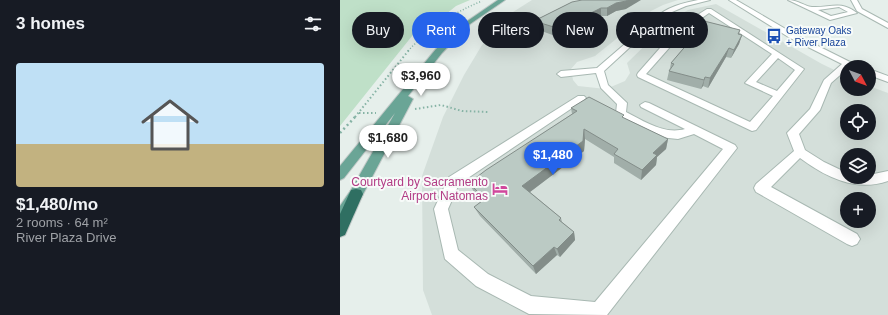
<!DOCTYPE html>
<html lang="en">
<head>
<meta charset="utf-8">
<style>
  :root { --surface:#171b24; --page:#242831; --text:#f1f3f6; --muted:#9ea1a6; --line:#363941; --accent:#2563eb }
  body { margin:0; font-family:Helvetica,sans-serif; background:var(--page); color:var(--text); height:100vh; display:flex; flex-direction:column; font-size:15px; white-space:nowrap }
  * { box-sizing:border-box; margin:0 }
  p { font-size:13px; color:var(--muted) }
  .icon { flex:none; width:22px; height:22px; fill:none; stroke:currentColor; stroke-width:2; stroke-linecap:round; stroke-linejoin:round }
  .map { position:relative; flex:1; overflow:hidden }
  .side { display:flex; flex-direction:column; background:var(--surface); width:340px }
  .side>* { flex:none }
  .top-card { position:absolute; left:12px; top:12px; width:380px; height:36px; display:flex; gap:8px }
  .needle { width:26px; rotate:131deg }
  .controls { position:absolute; left:500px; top:60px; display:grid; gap:8px }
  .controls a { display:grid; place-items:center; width:36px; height:36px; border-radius:50%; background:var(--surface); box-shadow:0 4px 16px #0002; font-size:20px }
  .price { position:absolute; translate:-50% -34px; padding:0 9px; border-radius:14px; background:#fff; color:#222; font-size:13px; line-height:26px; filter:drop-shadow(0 1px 2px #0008) }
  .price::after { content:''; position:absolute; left:50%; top:24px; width:12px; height:9px; margin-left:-6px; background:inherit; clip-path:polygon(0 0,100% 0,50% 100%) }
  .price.active { background:var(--accent); color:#fff }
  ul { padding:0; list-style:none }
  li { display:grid; align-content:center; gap:8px; height:212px; padding:0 16px }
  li+li { border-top:1px solid var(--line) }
  li span { display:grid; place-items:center; height:124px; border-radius:4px; color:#555 }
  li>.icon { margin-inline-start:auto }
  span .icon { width:72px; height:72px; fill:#fffc; stroke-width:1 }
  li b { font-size:17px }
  h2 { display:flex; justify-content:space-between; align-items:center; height:48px; padding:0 16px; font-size:17px }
  .pill { padding:0 14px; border-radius:18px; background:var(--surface); box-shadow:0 4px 16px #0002; font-size:14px; line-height:36px }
  .pill.active { background:var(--accent); color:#fff }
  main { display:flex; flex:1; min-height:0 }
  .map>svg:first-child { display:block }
  .built { fill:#d4dfda; fill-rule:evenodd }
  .green { fill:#bfe0c8 }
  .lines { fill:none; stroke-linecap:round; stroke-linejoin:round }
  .minor-casing { stroke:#a8b8b2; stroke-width:2 }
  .major-casing { stroke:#c2cac8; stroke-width:2 }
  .highway-casing { stroke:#c2cac8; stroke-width:2 }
  .path-far2 { stroke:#86b3a5; stroke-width:1.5; stroke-dasharray:1 2; stroke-linecap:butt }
  .path-far1 { stroke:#86b3a5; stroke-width:2; stroke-dasharray:1.5 2.5; stroke-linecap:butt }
  .path { stroke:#86b3a5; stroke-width:2.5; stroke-dasharray:2 3; stroke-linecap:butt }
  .minor { fill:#fff; fill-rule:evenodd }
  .major { fill:#6aa596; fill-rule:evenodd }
  .highway { fill:#2f6f62; fill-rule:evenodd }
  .wall { fill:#a1aea9 }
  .shaded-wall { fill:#838d89 }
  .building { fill:#bbcac4; stroke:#838d89 }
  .labels { text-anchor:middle; stroke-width:4; stroke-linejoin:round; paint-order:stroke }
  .far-transit-label { font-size:10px; fill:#164399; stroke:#f7fbf9; text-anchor:start }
  .hotel-label { font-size:12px; fill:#b23c85; stroke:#f7fbf9; text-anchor:end }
</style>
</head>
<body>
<main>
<section class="side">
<h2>3 homes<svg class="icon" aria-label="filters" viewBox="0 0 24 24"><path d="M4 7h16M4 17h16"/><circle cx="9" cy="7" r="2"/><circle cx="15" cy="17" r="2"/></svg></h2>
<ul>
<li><span style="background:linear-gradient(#bfe0f5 65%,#c2b280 0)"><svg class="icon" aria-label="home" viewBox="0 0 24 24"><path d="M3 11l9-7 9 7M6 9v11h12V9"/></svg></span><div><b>$1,480/mo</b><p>2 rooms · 64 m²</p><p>River Plaza Drive</p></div></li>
</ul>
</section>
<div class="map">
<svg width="548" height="315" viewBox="0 0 548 315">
  <rect width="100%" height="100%" fill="#e6efeb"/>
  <path class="built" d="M192,0h146l-15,5 -12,6 -56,45 -18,6 -6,7 2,11 5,6 28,3 19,-8 5,-8 -3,-10 44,-43 17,-10 28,-6 106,60 25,12v13h22v-3l19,7v222h-456l-9,-25 -1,-114 21,-59 21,-42 18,-30 31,-33zM507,111h22v22h-22zM507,155h22v22h-22zM507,199h22v22h-22z"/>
  <path class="green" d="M0,0h130l-14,6 -15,12 -25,13 -76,95z"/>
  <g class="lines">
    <defs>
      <g id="minor">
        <path d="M358,0h12l-24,6 -21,9 -4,4 22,5 24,-15h4l93,60 -48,61 -4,1 -114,-54 -1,-2 1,-2 37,-42 -22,-5 -49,45 4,14 19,18 -1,9c18,9 38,23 59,17l-44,-22 -1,-2 5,-3 4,1 86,42 2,3 -130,167 -78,-1 -53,-28 -31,-27 -11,-50 15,-32 129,-81h6l2,2 -2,2 -125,84 -11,25 10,41 30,24 43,22 64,6 128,-153 -29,-15 -16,5 -19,-2 -42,-22 -1,-2 1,-9 -16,-16 -5,-15 -35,4 -4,-3 4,-3 36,-3 50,-43 -24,-6v-2l28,4 -23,-6v-2l27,5c12,-11 28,-15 43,-18zM369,13l63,41 -27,29 28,13 -23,26 -104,-48 39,-44zM318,22l19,5 -20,-4zM438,58l17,12 -18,21 -21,-9z"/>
        <path d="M389,0h7l60,35 64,32h-13v2l-16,14 -11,27 -21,24 6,16 19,12 23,11v4h22v-2l19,-4v10c-32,11 -61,-3 -88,-23l-29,29 86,47 3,5 -3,5 -5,2 -5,-2 -91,-52 -2,-4 2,-4 38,-33 -7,-18 23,-24 14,-29 18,-16 -52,-26z"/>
        <path d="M448,0c10,0 16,6 24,7 19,1 28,-7 45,6l-27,7zM499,7l9,5 -17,4 -13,-6z"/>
        <path d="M511,0h6l5,9 26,14v5l-31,-17z"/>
        <path d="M529,69l19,7v6l-19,-7z"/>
      </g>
      <path id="major" d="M158,0h7l-35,24 -28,29 -34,43 5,3 -52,99 -16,24 -5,2v-18l11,-16 44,-77 -51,65 -4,2v-14l96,-117 30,-27z"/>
      <path id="highway" d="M16,189l5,1 2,4 -18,41 -5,2v-23l11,-24z"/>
    </defs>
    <use href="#minor" class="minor-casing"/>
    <use href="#major" class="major-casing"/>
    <use href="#highway" class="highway-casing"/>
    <path class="path-far2" d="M68,51c21,-23 45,-38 74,-50"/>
    <g class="path-far1">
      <path d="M75,109l26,-4 21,6 27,1"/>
      <path d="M19,113h17"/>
      <path d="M15,117l54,-67"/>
    </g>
    <path class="path" d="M0,133l16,-17"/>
    <use href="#minor" class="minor"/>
    <use href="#major" class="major"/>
    <use href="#highway" class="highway"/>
  </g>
  <g class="wall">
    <path d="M232,2l54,7 -10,2 -9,5h-6l-37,20 -6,1 -22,-8 -2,-8z"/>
    <path d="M400,30l-1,4 3,1 -3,9 -8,14 -5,-1 -18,31 -5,-2 -2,3 -34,-9 2,-9 1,-3 1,-5 17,-20h-1l2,-9z"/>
    <path d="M231,108l53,10 44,21 -2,10 -9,8 -1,8 -15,15 -27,-17v-6l-29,-18 -1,12 -54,41 31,26 1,4 12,10 1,8 -15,17 -3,-2 -21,19 -56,-58 -6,-9 7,-5 -3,-5v-1l-4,-4 -5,-9 103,-69z"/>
  </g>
  <g class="shaded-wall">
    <path d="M288,0h13l-15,9 -10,2 -9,5v-8l9,-5z"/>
    <path d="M261,8v8l-37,20 -6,1 -1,-9z"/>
    <path d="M402,35l-3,9 -8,14 3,-8z"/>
    <path d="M389,48l-3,9 -18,31 2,-10z"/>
    <path d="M365,77l-2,9 -2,3z"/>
    <path d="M244,129l1,10 -1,12 -58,44 -4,-9z"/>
    <path d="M328,139l-2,10 -9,8 -1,8 -15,15 1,-10 11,-17z"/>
    <path d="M234,232l1,8 -15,17 -3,-8z"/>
    <path d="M214,247l3,8 -21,19 -3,-8z"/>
  </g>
  <g class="building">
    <path d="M242,0h46l-2,1 -10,2 -9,5h-6l-38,19 -6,1 -23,-7 38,-19z"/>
    <path d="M360,20l40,10 -2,4 4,1 -8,15 -5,-2 -19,30 -5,-1 -1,3 -35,-9 5,-7 -3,-1 24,-28 -6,-1z"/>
    <path d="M249,97l35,18 -2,2 46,22 -15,14 4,2 -15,15 -28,-16 4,-5 -34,-20 -1,12 -61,45 39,32 -2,2 15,12 -17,17 -3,-2 -21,19 -59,-59 8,-6 -4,-4 3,-2 -12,-12 17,-13 91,-59 -6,-3z"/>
  </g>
  <defs>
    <symbol id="bus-bare" viewBox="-9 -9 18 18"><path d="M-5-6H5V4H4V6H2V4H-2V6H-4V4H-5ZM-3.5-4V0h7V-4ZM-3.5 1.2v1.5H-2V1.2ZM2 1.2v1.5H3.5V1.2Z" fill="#1a4fb4" stroke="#f7fbf9" stroke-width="2.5" paint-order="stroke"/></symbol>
    <symbol id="hotel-bare" viewBox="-9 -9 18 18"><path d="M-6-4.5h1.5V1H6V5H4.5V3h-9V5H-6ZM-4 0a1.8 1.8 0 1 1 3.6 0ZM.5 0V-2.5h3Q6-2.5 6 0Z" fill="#d1479c" stroke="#f7fbf9" stroke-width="2.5" paint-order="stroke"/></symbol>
  </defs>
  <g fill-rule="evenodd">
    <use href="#bus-bare" x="423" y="25" width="22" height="22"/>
    <use href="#hotel-bare" x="149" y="178" width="22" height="22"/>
  </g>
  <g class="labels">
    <g class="far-transit-label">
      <text x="446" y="34">Gateway Oaks<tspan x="446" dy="12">+ River Plaza</tspan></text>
    </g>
    <g class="hotel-label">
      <text x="148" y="186">Courtyard by Sacramento<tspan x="148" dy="14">Airport Natomas</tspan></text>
    </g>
  </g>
</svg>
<div class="controls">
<a><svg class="needle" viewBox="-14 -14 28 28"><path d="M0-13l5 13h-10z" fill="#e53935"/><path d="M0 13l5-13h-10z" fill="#9ea1a6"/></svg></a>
<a><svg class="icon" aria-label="locate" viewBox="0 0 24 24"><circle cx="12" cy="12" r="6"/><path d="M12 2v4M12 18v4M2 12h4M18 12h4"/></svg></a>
<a><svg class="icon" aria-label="layers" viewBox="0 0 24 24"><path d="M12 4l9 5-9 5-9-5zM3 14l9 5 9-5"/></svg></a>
<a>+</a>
</div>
<b class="price" style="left:81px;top:97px">$3,960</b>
<b class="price" style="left:48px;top:159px">$1,680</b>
<b class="price active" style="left:213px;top:176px">$1,480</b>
<div class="top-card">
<a class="pill">Buy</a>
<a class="pill active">Rent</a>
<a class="pill">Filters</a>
<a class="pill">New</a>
<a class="pill">Apartment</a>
</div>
</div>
</main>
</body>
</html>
